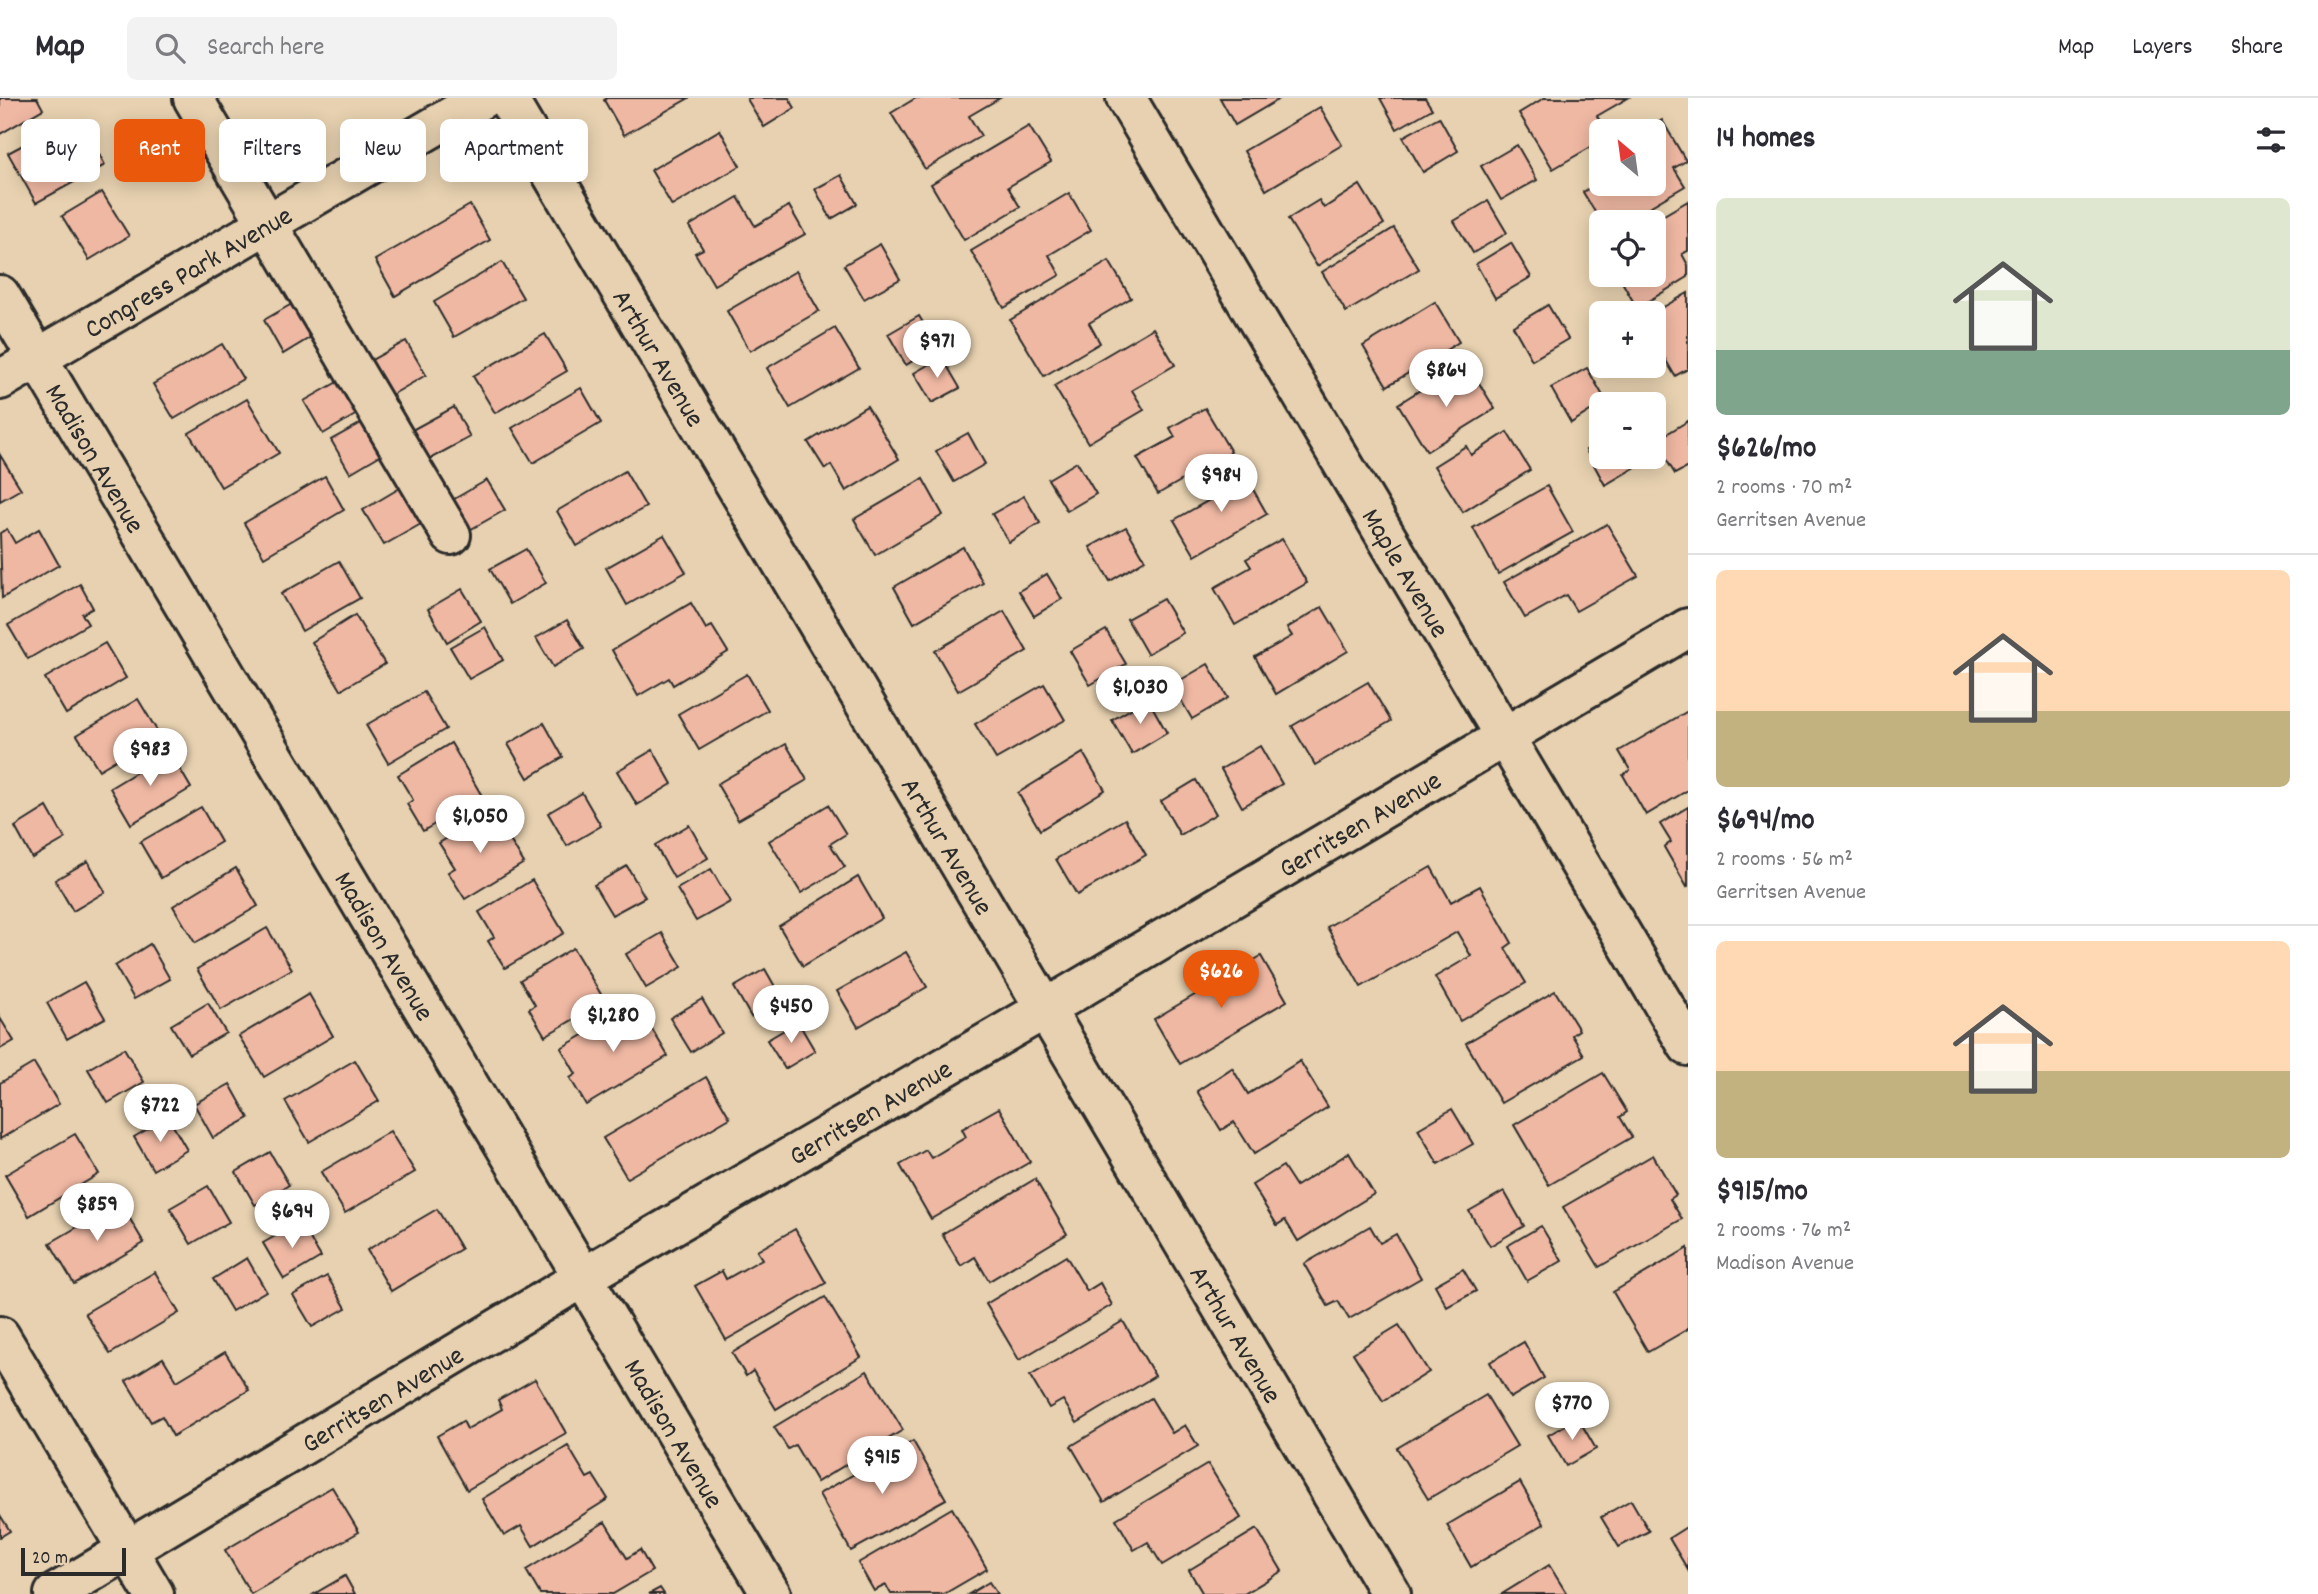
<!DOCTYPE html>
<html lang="en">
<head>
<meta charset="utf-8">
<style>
  :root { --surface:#fff; --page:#f2f2f3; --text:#2b2b33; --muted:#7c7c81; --line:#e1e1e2; --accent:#ea580c }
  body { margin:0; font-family:Dekko,sans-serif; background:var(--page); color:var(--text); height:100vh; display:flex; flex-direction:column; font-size:26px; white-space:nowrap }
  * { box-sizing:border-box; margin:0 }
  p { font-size:23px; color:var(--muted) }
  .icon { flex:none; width:38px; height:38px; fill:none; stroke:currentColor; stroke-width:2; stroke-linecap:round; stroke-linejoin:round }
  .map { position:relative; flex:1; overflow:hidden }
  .panel { display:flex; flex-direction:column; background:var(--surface); width:630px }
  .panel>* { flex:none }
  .hud { position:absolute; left:21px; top:21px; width:665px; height:63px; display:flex; gap:14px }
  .needle { width:46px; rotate:331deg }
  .tools { position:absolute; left:1589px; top:21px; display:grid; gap:14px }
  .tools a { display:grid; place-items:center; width:77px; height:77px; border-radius:10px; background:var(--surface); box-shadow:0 4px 18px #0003; font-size:35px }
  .scale { position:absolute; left:21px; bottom:18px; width:105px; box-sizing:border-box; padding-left:7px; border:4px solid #2b2b2b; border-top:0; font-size:19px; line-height:24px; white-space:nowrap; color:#2b2b2b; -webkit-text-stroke:5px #e7d1b0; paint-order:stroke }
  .price { position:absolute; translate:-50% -60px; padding:0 16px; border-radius:24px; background:#fff; color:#222; font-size:23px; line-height:46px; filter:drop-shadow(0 2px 4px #0008) }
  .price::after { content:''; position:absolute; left:50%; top:42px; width:21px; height:16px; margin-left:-10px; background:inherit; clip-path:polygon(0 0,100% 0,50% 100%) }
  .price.current { background:var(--accent); color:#fff }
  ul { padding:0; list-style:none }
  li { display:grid; align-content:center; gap:14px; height:371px; padding:0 28px }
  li+li { border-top:2px solid var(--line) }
  li span { display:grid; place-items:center; height:217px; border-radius:10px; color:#555 }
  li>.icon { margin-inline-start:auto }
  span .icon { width:126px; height:126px; fill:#fffc; stroke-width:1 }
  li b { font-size:30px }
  h2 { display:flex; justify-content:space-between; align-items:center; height:84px; padding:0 28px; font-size:30px }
  .pill { padding:0 24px; border-radius:10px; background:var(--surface); box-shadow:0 4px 18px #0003; font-size:24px; line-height:63px }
  .pill.current { background:var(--accent); color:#fff }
  header { display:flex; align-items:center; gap:42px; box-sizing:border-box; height:98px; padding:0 35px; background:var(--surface); border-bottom:2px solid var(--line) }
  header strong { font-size:33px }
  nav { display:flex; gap:38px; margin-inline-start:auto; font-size:24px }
  .search { width:490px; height:63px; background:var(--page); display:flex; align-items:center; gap:18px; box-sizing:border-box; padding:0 24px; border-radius:10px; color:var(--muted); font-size:26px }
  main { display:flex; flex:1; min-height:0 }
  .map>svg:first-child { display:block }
  .building { fill:#efb8a3; stroke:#2b2b2b; stroke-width:2 }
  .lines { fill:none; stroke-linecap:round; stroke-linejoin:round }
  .minor-casing { stroke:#2b2b2b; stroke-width:44 }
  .minor { stroke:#e7d1b0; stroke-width:38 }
  .labels { text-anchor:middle; stroke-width:5; stroke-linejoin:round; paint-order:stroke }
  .street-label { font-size:28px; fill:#2b2b2b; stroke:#e7d1b0 }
</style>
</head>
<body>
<header>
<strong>Map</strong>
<div class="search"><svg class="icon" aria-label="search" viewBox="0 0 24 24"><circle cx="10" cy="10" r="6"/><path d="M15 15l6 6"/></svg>Search here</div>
<nav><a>Map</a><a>Layers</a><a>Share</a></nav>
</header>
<main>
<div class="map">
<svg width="1688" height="1496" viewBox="0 0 1688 1496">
  <rect width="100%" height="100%" fill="#e7d1b0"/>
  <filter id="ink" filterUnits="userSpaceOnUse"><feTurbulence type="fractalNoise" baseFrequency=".0143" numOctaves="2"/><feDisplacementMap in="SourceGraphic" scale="14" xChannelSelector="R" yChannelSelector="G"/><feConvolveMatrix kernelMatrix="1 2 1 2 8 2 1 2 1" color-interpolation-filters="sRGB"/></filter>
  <g filter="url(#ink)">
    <g class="building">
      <path d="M0,0h37l6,11 -43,25z"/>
      <path d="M607,0h82l-65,37 -20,-35z"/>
      <path d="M749,0h40l6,10 -31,19 -17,-28z"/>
      <path d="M916,0h84l-31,18 12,20 -56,33 -34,-56z"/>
      <path d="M1220,0h61l-46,27z"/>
      <path d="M1380,0h45l7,11 -35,20z"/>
      <path d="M1544,0h84l-31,18 9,15h-5v10l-48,28 -34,-56z"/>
      <path d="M1320,9l22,38 -76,45 -22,-39z"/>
      <path d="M1439,19l19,34 -35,21 -20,-35z"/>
      <path d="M1662,22l24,41 -12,7 11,18 -61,36h-23l-18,-30 18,-11v3h53v-53h-11z"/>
      <path d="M195,26l16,29 -26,15 -17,-29z"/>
      <path d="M265,27l19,32 -29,17 -19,-32z"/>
      <path d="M1029,28l22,36 -43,25 12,20 -56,33 -33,-56z"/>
      <path d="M720,32l20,36 -68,40 -21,-36z"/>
      <path d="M49,33l14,25 29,-15 13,24 -69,38 -28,-50z"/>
      <path d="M1517,47l20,35 -36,20 -20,-34z"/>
      <path d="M841,77l16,29 -26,15 -16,-30z"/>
      <path d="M1360,87l24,39 -67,42 -29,-47 31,-19 5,8z"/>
      <path d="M102,94l27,44 -40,24 -27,-44z"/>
      <path d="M1069,95l22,37 -42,25 11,20 -56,33 -33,-57z"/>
      <path d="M738,99l17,29 34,-20 16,28 -91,51 -19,-32 8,-4 -14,-23z"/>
      <path d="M1488,103l19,32 -34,20 -19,-32z"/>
      <path d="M1688,103v50l-6,3 6,11v12l-51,31 -19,-33h36l-2,-53z"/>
      <path d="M470,107l20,35 -95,56 -20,-36z"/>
      <path d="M1394,130l25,41 -73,43 -24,-40z"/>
      <path d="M1511,145l20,34 -36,21 -19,-34z"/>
      <path d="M880,146l20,35 -36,20 -20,-34z"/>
      <path d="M1109,163l22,37 -42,25 11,20 -56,33 -34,-56z"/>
      <path d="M502,164l21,36 -69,39 -20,-35z"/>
      <path d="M796,173l23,40 -69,40 -23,-40z"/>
      <path d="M1688,195v76l-13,7 -21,-36 -1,-27z"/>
      <path d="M297,203l19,33 -33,20 -19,-34z"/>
      <path d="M1435,204l24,40 -72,44 -24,-40z"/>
      <path d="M1548,207l20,34 -36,21 -19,-34z"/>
      <path d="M919,218l18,30 -31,19 -18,-31z"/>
      <path d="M835,230l24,40 -69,40 -23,-40z"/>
      <path d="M1153,230l22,37 -43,25 12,20 -56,33 -34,-57z"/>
      <path d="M545,236l22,37 -72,42 -22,-37z"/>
      <path d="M406,243l20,34 -36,21 -20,-35z"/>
      <path d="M222,246l21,35 -69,40 -21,-35z"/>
      <path d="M942,259l18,31 -28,15 -18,-30z"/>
      <path d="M1587,270l19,33 -35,22 -20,-35z"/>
      <path d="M1471,272l24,39 -68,42 -29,-47 32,-20 5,9z"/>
      <path d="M339,283l18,33 -34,20 -19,-33z"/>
      <path d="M581,290l20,35 -68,40 -21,-35z"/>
      <path d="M247,301l32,54 -58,34 -32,-54z"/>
      <path d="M867,308l32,53 -53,32 -15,-26 -6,4 -17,-27z"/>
      <path d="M454,309l16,30 -42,23 -16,-30z"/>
      <path d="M1205,310l26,44 -73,42 -21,-36 38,-21 -5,-9z"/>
      <path d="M365,323l19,32 -34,20 -19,-33z"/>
      <path d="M1688,323v46l-13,7 -20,-33z"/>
      <path d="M1507,334l23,38 -67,42 -29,-46 32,-20 5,9z"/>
      <path d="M968,335l17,31 -31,18 -18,-31z"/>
      <path d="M1601,343v16h36l4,7 -36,21 -19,-35z"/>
      <path d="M0,357l21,34 -21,12z"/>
      <path d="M1077,364l19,32 -29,17 -19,-32z"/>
      <path d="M1242,372l25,44 -72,42 -21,-36 37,-21 -5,-9z"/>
      <path d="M625,373l21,36 -69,39 -20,-35z"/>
      <path d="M325,378l19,34 -80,47 -20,-34z"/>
      <path d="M923,381l20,36 -68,40 -21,-36z"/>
      <path d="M487,382l18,30 -39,22 -17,-30z"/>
      <path d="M1547,388l26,46 -75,42 -25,-46z"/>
      <path d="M400,390l21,36 -37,21 -21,-35z"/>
      <path d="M1024,398l16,27 -31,19 -17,-28z"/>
      <path d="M1607,426l31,52 -62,35 -10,-16 -41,23 -21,-36z"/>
      <path d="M1126,429l19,33 -35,21 -20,-34z"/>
      <path d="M7,431l8,14 24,-14 20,36 -57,33 -2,-65z"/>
      <path d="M664,437l22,37 -59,33 -21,-37z"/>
      <path d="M1282,441l25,44 -72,42 -21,-37 37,-21 -5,-8z"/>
      <path d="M963,449l20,36 -69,40 -20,-36z"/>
      <path d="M526,451l20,34 -36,21 -20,-35z"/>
      <path d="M339,463l21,37 -58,33 -21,-37z"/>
      <path d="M1047,476l15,25 -28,17 -15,-25z"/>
      <path d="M80,486l13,24 -11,6 6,10 -60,35 -20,-34z"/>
      <path d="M462,491l19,32 -34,21 -19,-33z"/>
      <path d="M1163,501l20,34 -36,21 -20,-35z"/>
      <path d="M691,505l15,26 6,-3 16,26 -55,33 -4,-7 -31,18 -26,-46z"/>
      <path d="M1322,509l26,44 -72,43 -21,-37 37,-21 -5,-8z"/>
      <path d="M1004,513l23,40 -69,40 -23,-40z"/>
      <path d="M355,517l30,49 -44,26 -29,-48z"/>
      <path d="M567,522l17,29 -31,18 -17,-29z"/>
      <path d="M485,529l18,33 -34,19 -19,-32z"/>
      <path d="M1106,532l20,34 -36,21 -20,-34z"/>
      <path d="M105,545l21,35 -60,36 -21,-36z"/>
      <path d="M1208,566l20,34 -36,21 -20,-34z"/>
      <path d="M747,576l21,36 -69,40 -21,-36z"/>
      <path d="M1368,584l23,39 -76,44 -23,-39z"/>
      <path d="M1044,586l21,36 -69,39 -21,-35z"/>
      <path d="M424,594l22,37 -58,34 -22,-38z"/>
      <path d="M138,601l21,35 -60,36 -22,-35z"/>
      <path d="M1148,601l19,34 -35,21 -20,-34z"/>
      <path d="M1688,613v79l-42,25 -23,-40 7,-5 -11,-19z"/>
      <path d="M544,625l19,34 -35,21 -20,-34z"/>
      <path d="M451,645l31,53 -59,35 -16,-27 6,-4 -15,-25z"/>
      <path d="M786,646l21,36 -69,40 -21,-36z"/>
      <path d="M1260,648l22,38 -40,23 -21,-38z"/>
      <path d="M653,652l19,34 -35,21 -20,-34z"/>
      <path d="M170,654l21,36 -60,36 -21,-36z"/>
      <path d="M1083,655l22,37 -65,40 -22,-37z"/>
      <path d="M1196,682l20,34 -36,21 -19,-34z"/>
      <path d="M582,695l19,33 -34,20 -19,-33z"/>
      <path d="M828,707l18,29 -16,10 15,23 -44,26 -32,-52z"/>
      <path d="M47,709l18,32 -33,19 -17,-31z"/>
      <path d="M201,709l20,35 -60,36 -21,-36z"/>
      <path d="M1688,709v79l-1,1 -23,-40 7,-5 -11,-18z"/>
      <path d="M492,713l32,52 -59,36 -17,-27 7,-4 -16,-25z"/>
      <path d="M1125,721l21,36 -69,40 -21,-36z"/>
      <path d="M689,727l19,33 -34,20 -19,-33z"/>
      <path d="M88,763l17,31 -32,19 -18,-31z"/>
      <path d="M627,768l18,31 -33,18 -18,-30z"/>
      <path d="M1431,769l20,35 29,-16 32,57 -7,5 21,35 -66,38 -25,-44 36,-21 -14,-24 -96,55 -34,-60z"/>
      <path d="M236,770l22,38 -63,37 -22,-37z"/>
      <path d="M711,771l19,33 -34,19 -19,-32z"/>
      <path d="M858,779l24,41 -79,48 -24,-40z"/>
      <path d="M532,782l32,53 -59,35 -17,-27 6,-4 -15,-25z"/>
      <path d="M267,830l25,41 -71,41 -24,-41z"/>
      <path d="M662,835l20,34 -36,21 -20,-34z"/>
      <path d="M150,846l20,35 -36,20 -19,-33z"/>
      <path d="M573,850l32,53 -60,35 -16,-27 6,-4 -15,-25z"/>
      <path d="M906,854l21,35 -69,40 -21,-36z"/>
      <path d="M1261,858l26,45 -107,63 -26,-45z"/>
      <path d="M765,871l17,30 -31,18 -17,-30z"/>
      <path d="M84,884l21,36 -38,21 -20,-36z"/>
      <path d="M1555,893l24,39 -7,5 12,20 -83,48 -35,-60z"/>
      <path d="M309,896l24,42 -69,41 -25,-41z"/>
      <path d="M702,901l20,34 -31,19 -21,-34z"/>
      <path d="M208,905l18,30 -37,21 -18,-29z"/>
      <path d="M637,906l31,52 -82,49 -16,-27 6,-4 -15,-26z"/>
      <path d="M0,920l14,23 -14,8z"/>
      <path d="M798,924l17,29 -30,18 -18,-29z"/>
      <path d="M124,950l20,34 -36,21 -20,-34z"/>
      <path d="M355,962l24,41 -70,41 -24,-41z"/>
      <path d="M1300,963l28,46 -74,47 -20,-32 -13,8 -24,-39 35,-23 16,26z"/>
      <path d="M34,965l25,41 -59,35v-56z"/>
      <path d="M1603,975l24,39 -7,5 12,20 -83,48 -35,-60z"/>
      <path d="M706,979l24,41 -103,60 -24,-40z"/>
      <path d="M230,986l19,34 -36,20 -19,-34z"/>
      <path d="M999,1010l31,54 -99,57 -31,-54 26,-15 5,8 35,-21 -4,-8z"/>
      <path d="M1452,1011l21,35 -35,20 -20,-35z"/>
      <path d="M168,1019l19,33 -34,20 -19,-33z"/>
      <path d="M390,1033l25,41 -70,41 -24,-41z"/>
      <path d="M75,1036l24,40 -70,42 -24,-41z"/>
      <path d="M270,1054l19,33 -34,20 -19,-33z"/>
      <path d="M1349,1055l25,41 -76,47 -13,-21 -8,5 -25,-40 31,-19 13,20z"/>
      <path d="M1653,1057l23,40 -6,4 12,20 -83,48 -36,-60z"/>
      <path d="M1035,1081l32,55 -78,47 -14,-24 -14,9 -19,-32z"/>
      <path d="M208,1088l21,36 -38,22 -21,-36z"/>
      <path d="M1504,1093l20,35 -34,20 -21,-35z"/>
      <path d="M120,1104l24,41 -70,41 -24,-41z"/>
      <path d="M437,1111l24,40 -70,42 -24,-41z"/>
      <path d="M300,1124l21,35 -37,22 -21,-36z"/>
      <path d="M1370,1128l10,17 16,-9 25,44 -72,41 -11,-18 -10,5 -24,-42z"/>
      <path d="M1541,1128l21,35 -35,20 -20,-35z"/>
      <path d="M795,1131l31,54 -100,57 -31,-54 27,-15 4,8 36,-20 -5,-8z"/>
      <path d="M1688,1150v81l-40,23 -35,-60z"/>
      <path d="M1066,1158l21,35 13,-8 12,22 -93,55 -33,-56z"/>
      <path d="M247,1160l19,33 -34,20 -19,-32z"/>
      <path d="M1463,1171l13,22 -29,16 -12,-22z"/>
      <path d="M155,1174l24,41 -69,41 -25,-41z"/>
      <path d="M327,1178l19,32 -34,19 -19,-32z"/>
      <path d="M825,1199l36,60 -85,52 -23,-38 -7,5 -14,-23z"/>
      <path d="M1123,1223l32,55 -78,47 -14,-23 -14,8 -19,-32z"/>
      <path d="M1399,1227l30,47 -46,29 -30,-48z"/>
      <path d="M1524,1244l20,36 -34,20 -20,-36z"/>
      <path d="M225,1254l24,38 -76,46 -11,-20 -11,6 -25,-41 37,-23 14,23z"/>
      <path d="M867,1273l36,59 -86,52 -22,-37 -7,4 -14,-22z"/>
      <path d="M535,1281l31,54 -99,57 -30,-54 26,-15 4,8 35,-20 -4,-9z"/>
      <path d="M1486,1297l31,51 -89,53 -31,-51z"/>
      <path d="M1151,1300l21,35 13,-8 13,21 -94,56 -33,-56z"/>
      <path d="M1578,1320l18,31 -30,17 -18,-31z"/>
      <path d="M913,1343l33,58 -95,52 -32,-57z"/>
      <path d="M568,1348l19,32 6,-3 15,24 -75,47 -12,-20 -17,10 -22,-37z"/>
      <path d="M1208,1366l33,54 -79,47 -14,-23 -14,8 -18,-31z"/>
      <path d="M1520,1384l24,42 -73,43 -24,-42z"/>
      <path d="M332,1389l27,45 -108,62 -26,-44z"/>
      <path d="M1631,1402l18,31 -30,16 -18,-30z"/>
      <path d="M952,1410l35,61 -43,25h-53l-5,-9 -12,6 -16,-28z"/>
      <path d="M0,1417l10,16 -10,6z"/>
      <path d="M605,1424l22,36 13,-8 12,21 -39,23h-73l-14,-24z"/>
      <path d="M1688,1428v44l-19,-32z"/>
      <path d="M1257,1431l25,42 -38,23h-41l-14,-24z"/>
      <path d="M1549,1467l18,29h-65z"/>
      <path d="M345,1478l10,18h-41z"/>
      <path d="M989,1484l8,12h-28z"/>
      <path d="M660,1490l4,6h-15z"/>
    </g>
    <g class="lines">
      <defs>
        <g id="minor">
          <path d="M193,0l258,437"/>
          <path id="s1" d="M507,0l884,1496"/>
          <path id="s2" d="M1126,0l562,948"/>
          <path id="s3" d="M0,197l771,1299"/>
          <path id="s4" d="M0,282l483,-282"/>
          <path d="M0,1238l154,258"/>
          <path id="s5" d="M54,1496l528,-316 463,-269 643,-381"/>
        </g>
      </defs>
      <use href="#minor" class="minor-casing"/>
      <use href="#minor" class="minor"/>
    </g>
  </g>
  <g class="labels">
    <g class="street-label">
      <text dy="10" stroke="none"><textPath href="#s4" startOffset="217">Congress Park Avenue</textPath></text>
      <text dy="10" stroke="none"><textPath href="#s1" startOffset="301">Arthur Avenue</textPath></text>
      <text dy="10" stroke="none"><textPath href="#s3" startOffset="189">Madison Avenue</textPath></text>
      <text dy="10" stroke="none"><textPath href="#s2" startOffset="551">Maple Avenue</textPath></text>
      <text dy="10" stroke="none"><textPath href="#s5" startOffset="1516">Gerritsen Avenue</textPath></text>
      <text dy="10" stroke="none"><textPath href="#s1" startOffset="868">Arthur Avenue</textPath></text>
      <text dy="10" stroke="none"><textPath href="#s3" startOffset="756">Madison Avenue</textPath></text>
      <text dy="10" stroke="none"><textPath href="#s5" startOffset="948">Gerritsen Avenue</textPath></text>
      <text dy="10" stroke="none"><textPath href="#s1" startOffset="1435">Arthur Avenue</textPath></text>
      <text dy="10" stroke="none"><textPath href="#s5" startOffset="382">Gerritsen Avenue</textPath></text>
      <text dy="10" stroke="none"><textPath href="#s3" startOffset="1323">Madison Avenue</textPath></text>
    </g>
  </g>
</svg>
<div class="tools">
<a><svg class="needle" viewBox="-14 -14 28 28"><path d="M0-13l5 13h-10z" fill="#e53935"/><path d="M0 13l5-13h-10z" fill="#7c7c81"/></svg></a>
<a><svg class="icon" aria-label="locate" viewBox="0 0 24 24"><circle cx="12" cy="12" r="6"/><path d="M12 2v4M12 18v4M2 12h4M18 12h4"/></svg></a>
<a>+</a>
<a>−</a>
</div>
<div class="scale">20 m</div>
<b class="price" style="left:937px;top:282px">$971</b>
<b class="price" style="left:1446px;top:311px">$864</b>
<b class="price" style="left:1221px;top:416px">$984</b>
<b class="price" style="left:1140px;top:628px">$1,030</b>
<b class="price" style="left:150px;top:690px">$983</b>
<b class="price" style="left:480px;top:757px">$1,050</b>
<b class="price current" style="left:1221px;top:912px">$626</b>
<b class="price" style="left:791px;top:947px">$450</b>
<b class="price" style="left:613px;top:956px">$1,280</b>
<b class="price" style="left:160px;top:1046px">$722</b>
<b class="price" style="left:97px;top:1145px">$859</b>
<b class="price" style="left:292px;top:1152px">$694</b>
<b class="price" style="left:1572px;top:1344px">$770</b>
<b class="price" style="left:882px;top:1398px">$915</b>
<div class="hud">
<a class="pill">Buy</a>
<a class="pill current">Rent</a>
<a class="pill">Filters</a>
<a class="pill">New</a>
<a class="pill">Apartment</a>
</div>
</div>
<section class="panel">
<h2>14 homes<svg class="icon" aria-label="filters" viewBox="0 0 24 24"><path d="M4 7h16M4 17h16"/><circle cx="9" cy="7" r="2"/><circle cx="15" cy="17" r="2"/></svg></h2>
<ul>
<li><span style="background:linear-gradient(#dfe7d0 70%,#7fa58c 0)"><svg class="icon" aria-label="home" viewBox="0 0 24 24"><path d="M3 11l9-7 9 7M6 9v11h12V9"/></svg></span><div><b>$626/mo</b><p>2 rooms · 70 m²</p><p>Gerritsen Avenue</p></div></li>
<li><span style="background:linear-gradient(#ffd9b3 65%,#c2b280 0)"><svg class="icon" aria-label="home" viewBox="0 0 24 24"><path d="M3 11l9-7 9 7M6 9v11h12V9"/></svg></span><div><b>$694/mo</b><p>2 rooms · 56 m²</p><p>Gerritsen Avenue</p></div></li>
<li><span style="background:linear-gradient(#ffd9b3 60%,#c2b280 0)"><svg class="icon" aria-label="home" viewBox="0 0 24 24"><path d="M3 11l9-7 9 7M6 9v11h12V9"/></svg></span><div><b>$915/mo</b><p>2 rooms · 76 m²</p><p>Madison Avenue</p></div></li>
</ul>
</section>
</main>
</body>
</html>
